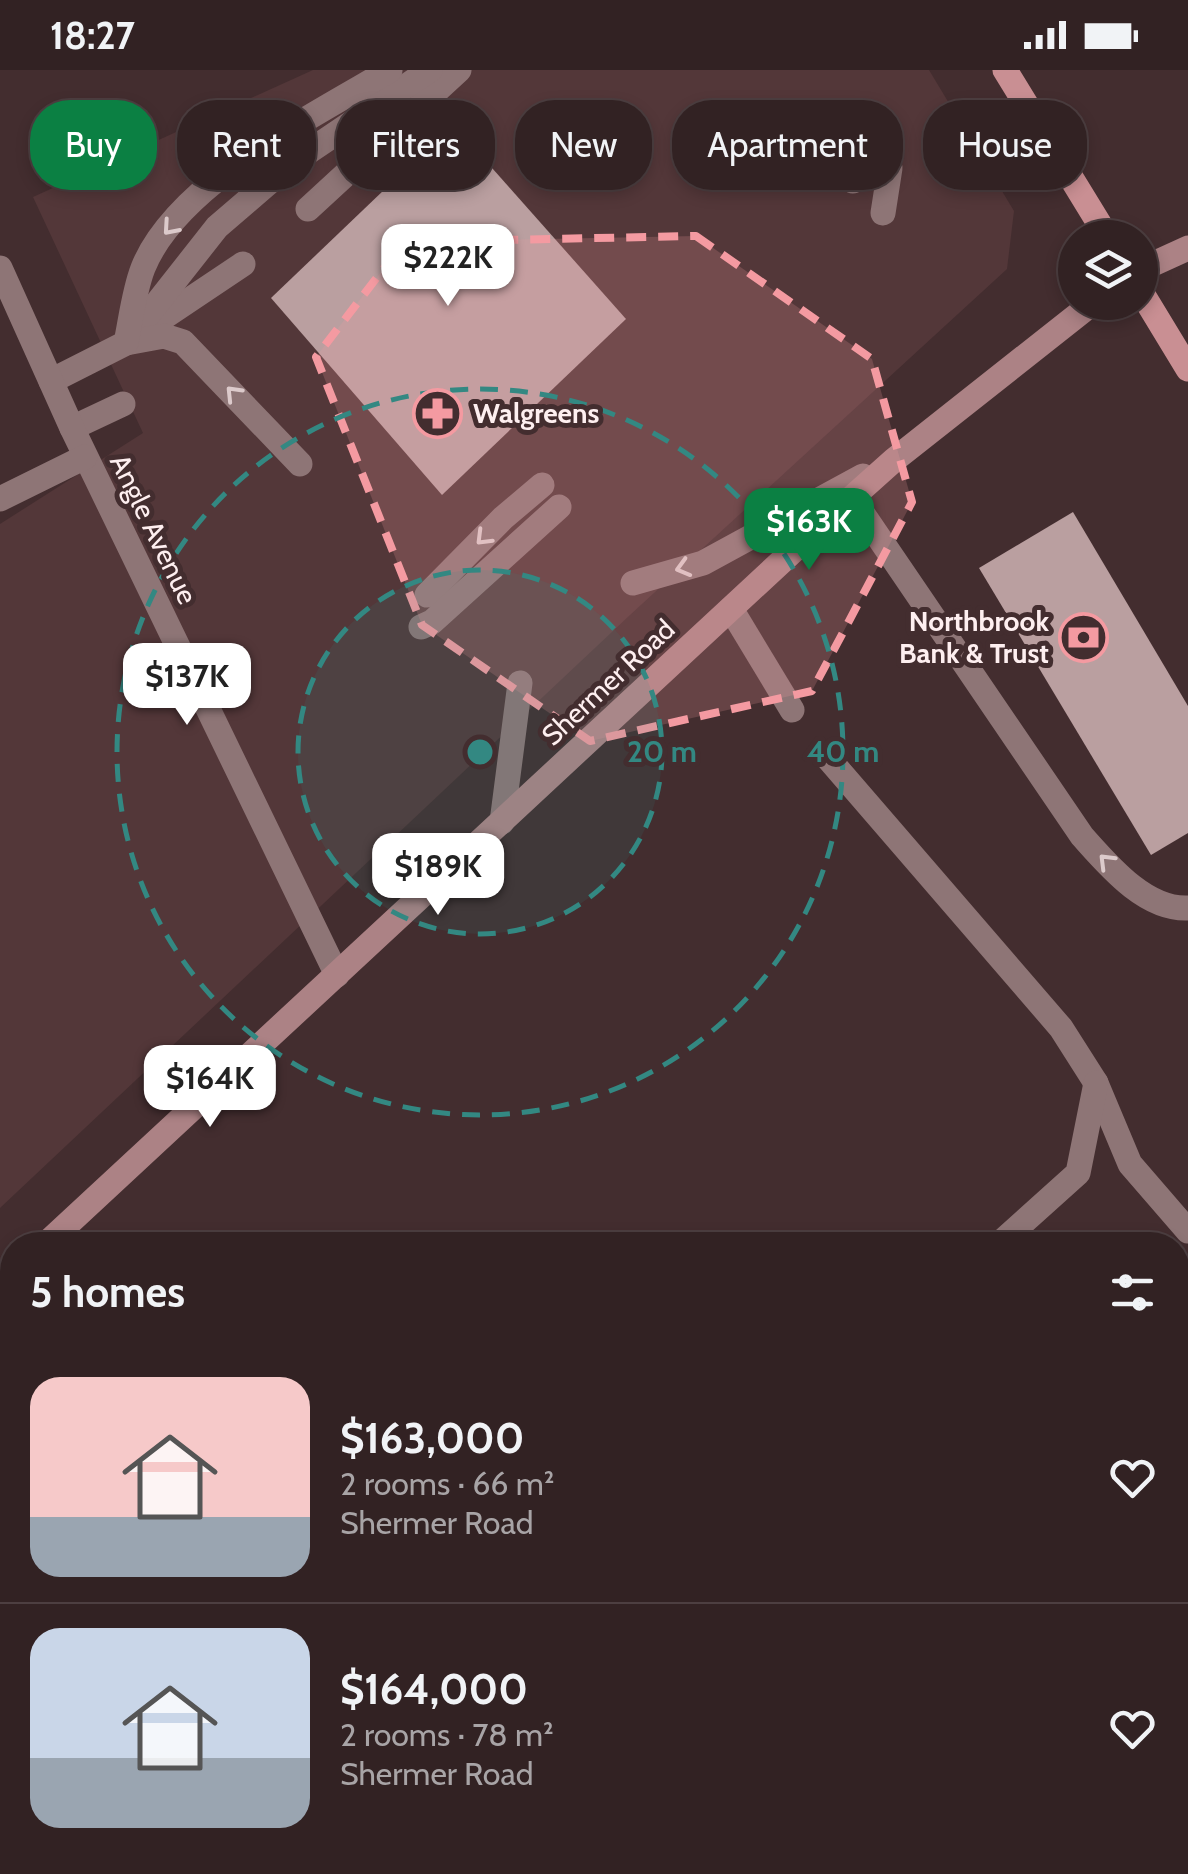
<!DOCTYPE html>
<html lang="en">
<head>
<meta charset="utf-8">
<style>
  :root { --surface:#322223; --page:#3d2f30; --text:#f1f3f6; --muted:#a8a4a6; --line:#4d3f41; --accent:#0b8043 }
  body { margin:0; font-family:Cabin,sans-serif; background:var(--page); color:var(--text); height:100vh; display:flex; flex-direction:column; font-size:38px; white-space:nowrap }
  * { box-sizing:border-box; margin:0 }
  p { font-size:32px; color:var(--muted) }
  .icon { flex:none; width:55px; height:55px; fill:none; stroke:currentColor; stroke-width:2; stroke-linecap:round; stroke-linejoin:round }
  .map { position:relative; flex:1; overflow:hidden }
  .details { position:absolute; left:0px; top:1162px; width:1190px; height:642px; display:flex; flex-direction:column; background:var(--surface); border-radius:40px 40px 0 0; box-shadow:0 5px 15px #0003,0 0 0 2px var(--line) }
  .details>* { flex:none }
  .hud { position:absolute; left:30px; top:30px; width:1130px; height:90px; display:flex; gap:20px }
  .controls { position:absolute; left:1058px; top:150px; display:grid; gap:20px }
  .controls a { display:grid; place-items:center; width:100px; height:100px; border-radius:50%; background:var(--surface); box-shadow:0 5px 15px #0003,0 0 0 2px var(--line); font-size:50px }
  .price { position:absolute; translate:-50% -85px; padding:0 22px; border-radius:20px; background:#fff; color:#222; font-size:32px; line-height:65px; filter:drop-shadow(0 2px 5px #0008) }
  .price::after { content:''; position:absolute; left:50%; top:60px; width:30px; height:22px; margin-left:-15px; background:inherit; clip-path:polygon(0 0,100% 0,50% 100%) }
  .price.on { background:var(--accent); color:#fff }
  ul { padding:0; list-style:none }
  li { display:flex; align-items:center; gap:30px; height:250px; padding:0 30px }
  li+li { border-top:2px solid var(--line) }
  li span { display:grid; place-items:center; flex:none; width:280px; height:200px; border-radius:30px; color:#555 }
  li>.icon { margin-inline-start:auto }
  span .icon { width:120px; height:120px; fill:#fffc; stroke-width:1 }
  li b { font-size:42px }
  h2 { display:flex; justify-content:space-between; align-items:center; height:120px; padding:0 30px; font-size:42px }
  .chip { padding:0 35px; border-radius:40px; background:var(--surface); box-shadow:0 5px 15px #0003,0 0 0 2px var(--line); font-size:35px; line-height:90px }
  .chip.on { background:var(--accent); color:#fff }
  .status { display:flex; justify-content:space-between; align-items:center; height:70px; padding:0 50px; background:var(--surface); direction:ltr }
  .status svg { height:28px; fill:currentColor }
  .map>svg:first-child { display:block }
  .built { fill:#533739 }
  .building { fill:#ba9fa0 }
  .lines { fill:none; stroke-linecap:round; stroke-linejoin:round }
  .lane { stroke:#8e7576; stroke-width:25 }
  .street { stroke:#8e7576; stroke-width:25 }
  .secondary { stroke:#ac8285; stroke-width:25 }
  .primary { stroke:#c98f93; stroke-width:25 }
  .oneway { stroke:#dccacb }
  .marked { fill:#f49aa1; fill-opacity:0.2; stroke:#f49aa1; stroke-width:8; stroke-dasharray:20 12; stroke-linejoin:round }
  .ring { fill:none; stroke:#338882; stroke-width:5; stroke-dasharray:18 12 }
  .labels { text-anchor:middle; stroke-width:10; stroke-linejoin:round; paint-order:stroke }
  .poi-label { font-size:28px; font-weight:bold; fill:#feeff0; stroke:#432d2f; text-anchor:start }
  .street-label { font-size:28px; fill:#feeff0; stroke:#432d2f }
  .centre { fill:#338882; stroke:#432d2f; stroke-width:5 }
  .ring-label { font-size:30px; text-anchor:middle; font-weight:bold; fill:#338882; stroke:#432d2f; stroke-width:10; stroke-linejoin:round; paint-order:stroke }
</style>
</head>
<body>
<div class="status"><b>18:27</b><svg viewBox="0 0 49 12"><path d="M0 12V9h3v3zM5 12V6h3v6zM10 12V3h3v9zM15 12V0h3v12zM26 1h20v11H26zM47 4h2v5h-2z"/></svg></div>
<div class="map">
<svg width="1188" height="1804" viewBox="0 0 1188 1804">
  <rect width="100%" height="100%" fill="#432d2f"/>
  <path class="built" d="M313,0h616l85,141 -7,58 -377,346 -630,593v-684l143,-91 -110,-236z"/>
  <g class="building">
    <path d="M453,54l173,195 -184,176 -171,-197z"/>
    <path d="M1073,442l115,194v127l-37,22 -172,-287z"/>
  </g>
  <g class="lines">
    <g class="lane">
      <path d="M863,51l27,47 -7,45"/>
      <path d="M835,69l19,22 -1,20"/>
      <path d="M308,139l151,-139"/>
      <path d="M146,259l97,-65"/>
      <path d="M132,265l85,-108 72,-62 141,-95"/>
      <path d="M126,273l38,-7 19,6 117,122"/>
      <path d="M51,311l75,-38c5,-24 8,-52 17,-75 34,-85 171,-152 247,-198"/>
      <path d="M72,358l51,-24"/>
      <path d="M852,428l230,338c26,29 63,74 106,72"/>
      <path d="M633,513l70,-20 160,-87"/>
      <path d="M427,525l76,-77 39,-33"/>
      <path d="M731,539l61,101"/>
      <path d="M421,557l11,-5 127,-115"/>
      <path d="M828,688l233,270 35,55 34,81 58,67"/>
      <path d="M502,752l18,-139"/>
      <path d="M998,1175l80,-72 18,-90"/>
    </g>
    <g class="street">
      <path d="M0,198l72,160 265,547"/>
      <path d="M0,429l85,-42"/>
      <path d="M0,1663l12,-12"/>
      <path d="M0,1687l12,14"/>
      <path d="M91,1792l10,12"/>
      <path d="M469,1804l4,-12"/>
    </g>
    <g class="secondary">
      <path d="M1140,200l48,-22"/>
      <path d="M45,1175l764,-709 85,-76 200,-158"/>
      <path d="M0,1217l12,-12"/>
    </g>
    <g class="primary">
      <path d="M1005,0l103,168"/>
      <path d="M1140,220l48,79"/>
    </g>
  </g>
  <defs><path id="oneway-chevron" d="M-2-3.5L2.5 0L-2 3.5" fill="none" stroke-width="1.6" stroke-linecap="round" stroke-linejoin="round" transform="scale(2.5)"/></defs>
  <g class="oneway">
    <use href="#oneway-chevron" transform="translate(170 158) rotate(131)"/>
    <use href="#oneway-chevron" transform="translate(233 323) rotate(-134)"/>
    <use href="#oneway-chevron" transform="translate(483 468) rotate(135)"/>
    <use href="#oneway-chevron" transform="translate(683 498) rotate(164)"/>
    <use href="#oneway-chevron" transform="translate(1106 791) rotate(-135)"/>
  </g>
  <path class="marked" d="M696,166l176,123 40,143 -100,189 -222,50 -168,-116 -106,-268 88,-115z"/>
  <circle cx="480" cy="682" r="182" fill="#338882" fill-opacity=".12"/>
  <g class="ring">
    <circle cx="480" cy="682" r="182"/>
    <circle cx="480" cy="682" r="363"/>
  </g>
  <defs>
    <symbol id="pharmacy-ring" viewBox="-11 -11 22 22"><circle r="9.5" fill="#432d2f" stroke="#f49aa1" stroke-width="1.5"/><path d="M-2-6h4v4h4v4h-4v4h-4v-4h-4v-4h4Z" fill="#f49aa1"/></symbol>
    <symbol id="bank-ring" viewBox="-11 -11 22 22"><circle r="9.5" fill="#432d2f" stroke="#f49aa1" stroke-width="1.5"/><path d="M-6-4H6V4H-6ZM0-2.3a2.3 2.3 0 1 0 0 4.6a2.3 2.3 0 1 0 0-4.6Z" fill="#f49aa1"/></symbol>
  </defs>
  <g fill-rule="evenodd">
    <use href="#pharmacy-ring" x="410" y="316" width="55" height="55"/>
    <use href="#bank-ring" x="1056" y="540" width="55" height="55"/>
  </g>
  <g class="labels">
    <g class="poi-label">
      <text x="473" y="353">Walgreens</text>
      <text x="1049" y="561" text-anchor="end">Northbrook<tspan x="1049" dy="32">Bank &amp; Trust</tspan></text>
    </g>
    <g class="street-label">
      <text transform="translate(154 459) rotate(64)" y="10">Angle Avenue</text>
      <text transform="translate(608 612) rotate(-43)" y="10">Shermer Road</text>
    </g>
  </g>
  <circle cx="480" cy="682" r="15" class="centre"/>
  <g class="ring-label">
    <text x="662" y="692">20 m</text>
    <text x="843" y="692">40 m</text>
  </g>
</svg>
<div class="controls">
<a><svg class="icon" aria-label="layers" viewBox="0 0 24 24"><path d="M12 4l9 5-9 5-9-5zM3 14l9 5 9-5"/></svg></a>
</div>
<b class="price" style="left:448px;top:239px">$222K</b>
<b class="price on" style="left:809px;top:503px">$163K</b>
<b class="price" style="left:187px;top:658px">$137K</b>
<b class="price" style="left:438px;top:848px">$189K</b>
<b class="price" style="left:210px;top:1060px">$164K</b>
<div class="hud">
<a class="chip on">Buy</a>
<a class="chip">Rent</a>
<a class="chip">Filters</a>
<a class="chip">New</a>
<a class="chip">Apartment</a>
<a class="chip">House</a>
</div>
<section class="details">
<h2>5 homes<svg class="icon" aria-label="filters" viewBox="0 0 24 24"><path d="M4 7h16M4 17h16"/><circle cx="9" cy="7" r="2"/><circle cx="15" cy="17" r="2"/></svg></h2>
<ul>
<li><span style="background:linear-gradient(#f6c9c9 70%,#9aa5b1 0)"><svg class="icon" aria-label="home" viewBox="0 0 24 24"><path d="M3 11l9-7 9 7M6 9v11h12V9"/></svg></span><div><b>$163,000</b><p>2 rooms · 66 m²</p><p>Shermer Road</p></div><svg class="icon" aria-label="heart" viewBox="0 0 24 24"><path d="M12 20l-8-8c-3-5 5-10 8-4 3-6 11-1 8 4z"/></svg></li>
<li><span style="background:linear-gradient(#c9d6e8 65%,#9aa5b1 0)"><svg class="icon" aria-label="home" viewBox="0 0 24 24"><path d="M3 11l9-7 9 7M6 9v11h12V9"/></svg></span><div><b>$164,000</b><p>2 rooms · 78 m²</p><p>Shermer Road</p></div><svg class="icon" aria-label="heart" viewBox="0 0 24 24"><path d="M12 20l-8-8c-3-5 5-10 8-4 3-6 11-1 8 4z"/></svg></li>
</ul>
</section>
</div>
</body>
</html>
